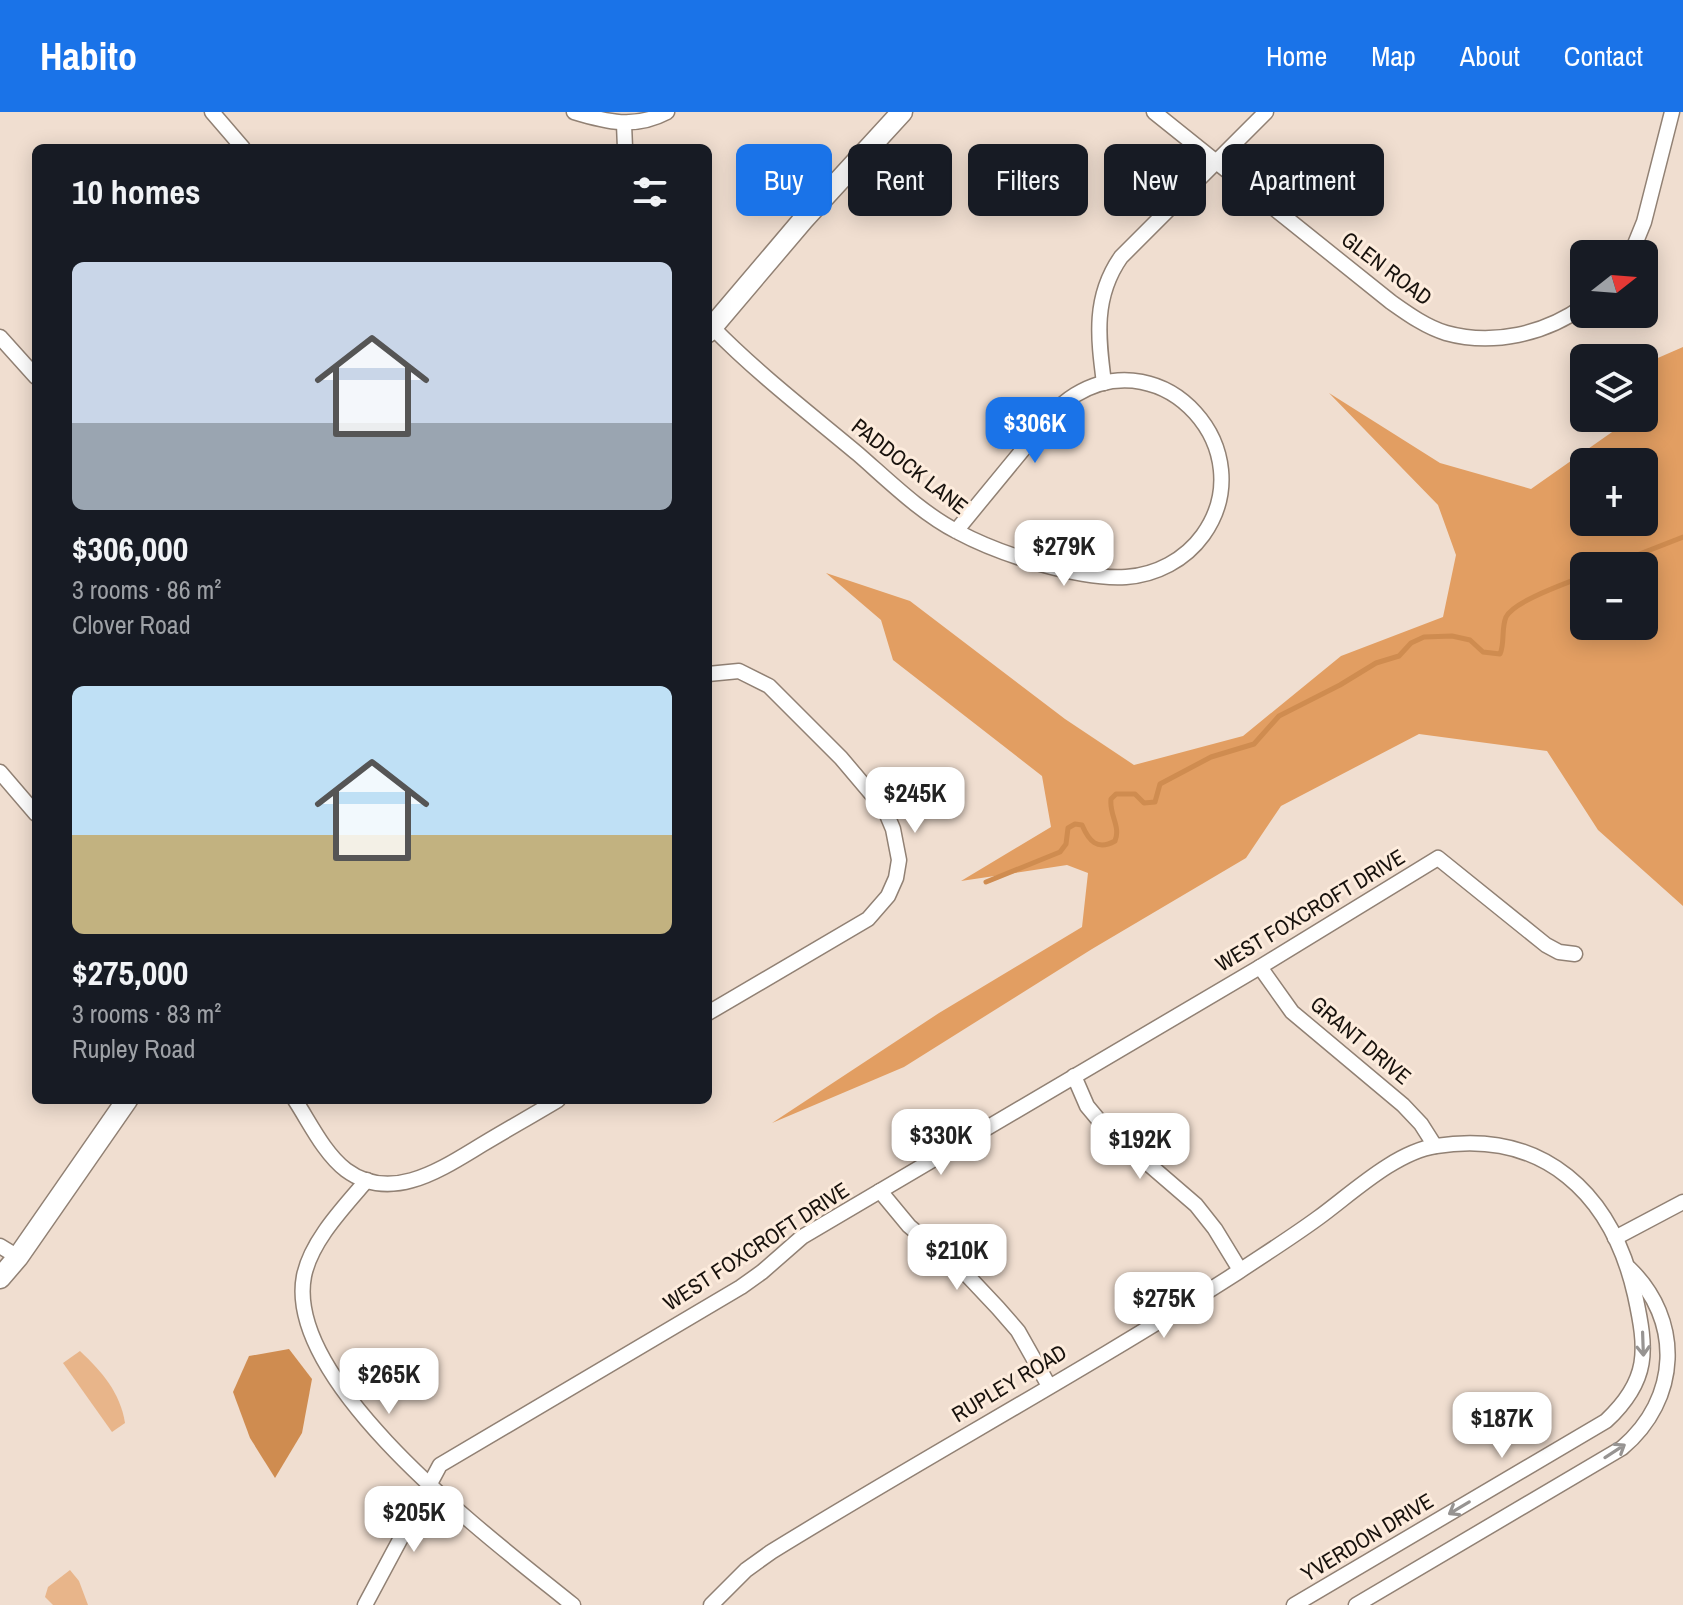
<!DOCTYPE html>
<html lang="en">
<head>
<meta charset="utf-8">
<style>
  :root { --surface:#171b24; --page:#20242c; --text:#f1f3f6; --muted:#9ea1a6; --accent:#1a73e8 }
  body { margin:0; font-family:"Archivo Narrow",sans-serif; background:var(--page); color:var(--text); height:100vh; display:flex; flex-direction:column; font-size:30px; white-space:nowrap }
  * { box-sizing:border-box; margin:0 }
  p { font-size:26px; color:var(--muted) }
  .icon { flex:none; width:44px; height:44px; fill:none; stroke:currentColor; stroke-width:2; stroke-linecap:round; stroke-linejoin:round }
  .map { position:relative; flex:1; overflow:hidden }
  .details { position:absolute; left:32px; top:32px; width:680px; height:960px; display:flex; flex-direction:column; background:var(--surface); border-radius:12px; box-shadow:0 4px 20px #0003 }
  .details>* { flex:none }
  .guide { position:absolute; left:736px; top:32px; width:760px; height:72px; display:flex; gap:16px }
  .needle { width:52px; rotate:73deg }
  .tools { position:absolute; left:1570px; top:128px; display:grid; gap:16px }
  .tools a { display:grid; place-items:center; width:88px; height:88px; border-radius:12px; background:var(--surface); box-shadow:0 4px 20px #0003; font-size:40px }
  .price { position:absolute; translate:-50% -68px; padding:0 18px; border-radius:16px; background:#fff; color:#222; font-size:26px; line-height:52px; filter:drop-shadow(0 2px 4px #0008) }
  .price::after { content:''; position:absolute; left:50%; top:48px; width:24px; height:18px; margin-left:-12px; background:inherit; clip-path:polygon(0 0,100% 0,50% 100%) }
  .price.active { background:var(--accent); color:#fff }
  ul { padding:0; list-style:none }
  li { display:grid; align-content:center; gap:16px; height:424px; padding:0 40px }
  li span { display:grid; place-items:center; height:248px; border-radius:12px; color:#555 }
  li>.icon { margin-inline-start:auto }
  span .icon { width:144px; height:144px; fill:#fffc; stroke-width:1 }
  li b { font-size:34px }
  h2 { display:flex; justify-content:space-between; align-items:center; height:96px; padding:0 40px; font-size:34px }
  .pill { padding:0 28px; border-radius:12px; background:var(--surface); box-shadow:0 4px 20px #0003; font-size:28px; line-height:72px }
  .pill.active { background:var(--accent); color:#fff }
  header { display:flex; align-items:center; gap:48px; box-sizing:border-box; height:112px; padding:0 40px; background:var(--accent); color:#fff }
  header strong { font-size:38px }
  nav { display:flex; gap:44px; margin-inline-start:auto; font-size:28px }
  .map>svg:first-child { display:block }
  .green { fill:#e8b58a }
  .forest { fill:#e29e62; fill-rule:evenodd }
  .water { fill:#cf8c50 }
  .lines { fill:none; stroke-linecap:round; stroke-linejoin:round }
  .stream { stroke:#cf8c50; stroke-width:5 }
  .street-casing { stroke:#918174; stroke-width:17 }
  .secondary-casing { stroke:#918174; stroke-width:23 }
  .street { stroke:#fff; stroke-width:14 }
  .secondary { stroke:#fff; stroke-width:20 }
  .oneway { stroke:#979492 }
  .labels { text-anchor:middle; stroke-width:6; stroke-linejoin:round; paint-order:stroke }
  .street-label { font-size:22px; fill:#18120d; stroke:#fdecdd }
</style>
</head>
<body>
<header>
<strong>Habito</strong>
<nav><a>Home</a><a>Map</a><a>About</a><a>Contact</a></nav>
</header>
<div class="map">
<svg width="1683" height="1493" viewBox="0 0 1683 1493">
  <rect width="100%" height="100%" fill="#f0ded0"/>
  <g class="green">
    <path d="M80,1239c22,21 40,41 45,72l-13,9 -49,-69z"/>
    <path d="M70,1458l9,11 9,24h-35l-8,-8 3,-10z"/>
  </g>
  <path class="forest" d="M1683,235v559l-85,-76 -51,-79 -128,-17 -138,72 -35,52 -154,91 -188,118 -132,56 167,-110 143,-86 6,-54 -21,-8 -106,16 90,-54 -9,-51 -149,-116 -12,-40 -55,-47 84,28 155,118 69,46 109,-29 98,-80 102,-39 13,-62 -18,-50 -109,-112 111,70 91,26 101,-71h12v-54zM1584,350h60v60h-60zM1584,454h60v60h-60z"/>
  <path class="water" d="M289,1237l23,30 -10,54 -27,45 -25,-40 -17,-46 16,-36z"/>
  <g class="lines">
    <g class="stream">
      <path d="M1609,454l74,-29"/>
      <path d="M986,770l74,-30 6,-8 2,-16 7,-4 7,1c7,16 15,26 33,16 6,-15 -6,-26 -4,-42l5,-5h19l9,9 11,-1 5,-18 51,-27 43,-13 25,-28 61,-31 36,-22 23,-7 12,-13 13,-6 28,-1 18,4 13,12 17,2c5,-11 1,-25 6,-37 8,-16 61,-34 78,-41"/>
    </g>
    <defs>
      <g id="street">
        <path d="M212,0l31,36"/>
        <path d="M574,0c33,10 61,17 93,0"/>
        <path d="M1154,0l237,190c17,12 35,25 55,31 47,13 99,1 138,-27"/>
        <path d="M624,12l1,24"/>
        <path d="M1631,142l13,-32 28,-110"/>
        <path d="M712,215c45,46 97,86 146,127 31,27 63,59 100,78 41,22 121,48 168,45 30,-2 59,-17 77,-42 60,-84 -38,-195 -128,-140 -21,13 -35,34 -50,52 -23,28 -46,56 -69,84"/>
        <path d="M0,225l36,40"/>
        <path d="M1104,271c-6,-46 -11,-86 17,-126l145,-145"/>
        <path d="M708,562l31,-3 30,15 72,72 44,52 8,19 6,31 -3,18 -8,18 -20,23 -160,94"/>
        <path d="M0,660l36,42"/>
        <path d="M1260,855l32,45 111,93 18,19 14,22"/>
        <path d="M1074,964l13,30 15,18 94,81 19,24 25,41"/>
        <path d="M295,988c15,23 29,53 51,70 46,34 97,-2 137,-26 25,-15 50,-29 75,-44"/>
        <path d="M367,1068c-23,27 -56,61 -63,96 -21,109 194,268 269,329"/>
        <path d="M880,1079l29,35 56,47 33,35 20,23 31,55"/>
        <path d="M1615,1126l68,-36"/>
        <path d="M0,1134l18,11"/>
        <path d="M365,1493l75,-140 301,-178 21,-15 40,-35 458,-270 178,-109 108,87 13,7 16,2"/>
        <path d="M711,1493l35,-35 25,-18c154,-95 314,-182 467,-280 27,-18 54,-35 80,-54 33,-24 77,-66 118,-72 108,-17 176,48 199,149 12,55 15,85 -29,126l-312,184"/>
        <path d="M1356,1493l266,-157c58,-49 61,-128 7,-180"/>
      </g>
      <g id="secondary">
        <path d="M708,220l95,-112 99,-108"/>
        <path d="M0,1166l18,-21 109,-157"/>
      </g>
    </defs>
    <use href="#street" class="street-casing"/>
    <use href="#secondary" class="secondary-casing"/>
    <use href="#street" class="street"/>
    <use href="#secondary" class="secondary"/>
  </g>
  <defs><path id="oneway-shaft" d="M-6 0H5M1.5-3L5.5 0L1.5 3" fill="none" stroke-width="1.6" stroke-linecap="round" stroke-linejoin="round" transform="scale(2)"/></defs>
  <g class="oneway">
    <use href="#oneway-shaft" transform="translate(1643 1232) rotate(88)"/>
    <use href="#oneway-shaft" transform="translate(1615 1339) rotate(-33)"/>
    <use href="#oneway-shaft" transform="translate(1459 1396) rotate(149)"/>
  </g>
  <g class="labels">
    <g class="street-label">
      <text transform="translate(1387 156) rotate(37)" y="8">GLEN ROAD</text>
      <text transform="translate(910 354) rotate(38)" y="8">PADDOCK LANE</text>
      <text transform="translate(1310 798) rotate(-31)" y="8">WEST FOXCROFT DRIVE</text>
      <text transform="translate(1361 928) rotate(40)" y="8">GRANT DRIVE</text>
      <text transform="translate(756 1134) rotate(-33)" y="8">WEST FOXCROFT DRIVE</text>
      <text transform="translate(1009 1271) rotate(-31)" y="8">RUPLEY ROAD</text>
      <text transform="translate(1367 1425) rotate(-31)" y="8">YVERDON DRIVE</text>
    </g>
  </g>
</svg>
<div class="tools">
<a><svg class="needle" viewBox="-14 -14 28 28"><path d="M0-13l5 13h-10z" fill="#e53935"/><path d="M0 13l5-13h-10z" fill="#9ea1a6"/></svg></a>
<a><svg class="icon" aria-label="layers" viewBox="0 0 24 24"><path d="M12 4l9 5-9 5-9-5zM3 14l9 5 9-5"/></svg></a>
<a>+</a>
<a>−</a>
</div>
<b class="price active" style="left:1035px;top:353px">$306K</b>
<b class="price" style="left:1064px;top:476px">$279K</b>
<b class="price" style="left:915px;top:723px">$245K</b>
<b class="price" style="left:941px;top:1065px">$330K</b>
<b class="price" style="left:1140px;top:1069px">$192K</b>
<b class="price" style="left:957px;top:1180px">$210K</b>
<b class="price" style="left:1164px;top:1228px">$275K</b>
<b class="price" style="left:389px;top:1304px">$265K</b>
<b class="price" style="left:1502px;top:1348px">$187K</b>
<b class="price" style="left:414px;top:1442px">$205K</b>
<div class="guide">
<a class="pill active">Buy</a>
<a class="pill">Rent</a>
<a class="pill">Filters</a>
<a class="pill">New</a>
<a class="pill">Apartment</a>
</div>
<section class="details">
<h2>10 homes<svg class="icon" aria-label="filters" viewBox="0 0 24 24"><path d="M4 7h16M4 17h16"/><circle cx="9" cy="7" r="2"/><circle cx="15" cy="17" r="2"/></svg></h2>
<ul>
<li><span style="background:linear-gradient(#c9d6e8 65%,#9aa5b1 0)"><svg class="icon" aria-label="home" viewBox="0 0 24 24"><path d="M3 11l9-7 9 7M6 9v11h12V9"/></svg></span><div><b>$306,000</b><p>3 rooms · 86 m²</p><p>Clover Road</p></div></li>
<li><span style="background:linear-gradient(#bfe0f5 60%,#c2b280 0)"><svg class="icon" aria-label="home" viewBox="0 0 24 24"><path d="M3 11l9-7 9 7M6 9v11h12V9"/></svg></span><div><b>$275,000</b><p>3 rooms · 83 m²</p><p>Rupley Road</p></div></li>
</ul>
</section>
</div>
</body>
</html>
